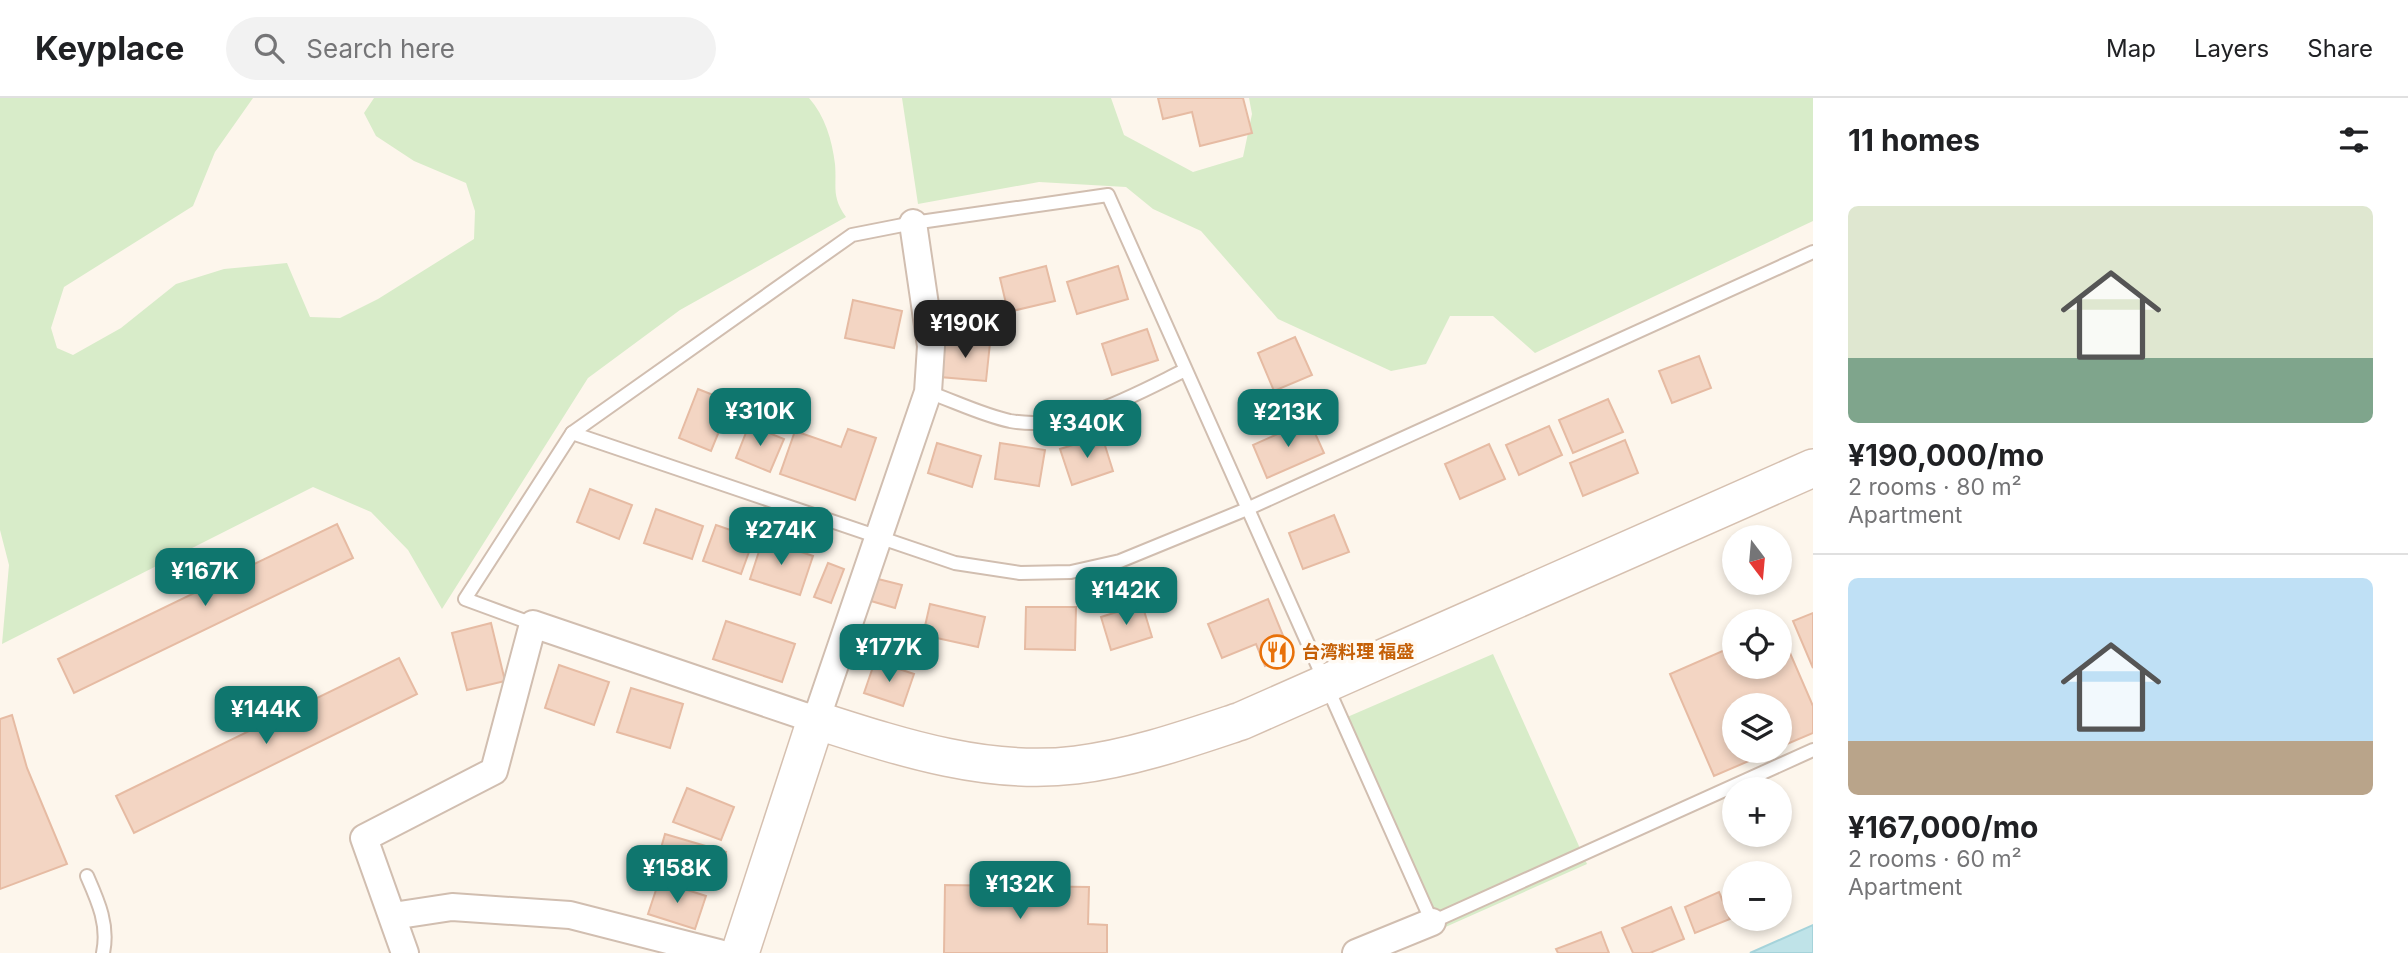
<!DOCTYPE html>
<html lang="en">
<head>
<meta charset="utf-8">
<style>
  :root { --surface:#fff; --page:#f2f2f2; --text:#202124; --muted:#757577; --line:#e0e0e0; --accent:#0f766e }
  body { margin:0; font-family:Inter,"Noto Sans JP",sans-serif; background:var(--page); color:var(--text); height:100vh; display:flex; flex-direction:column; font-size:26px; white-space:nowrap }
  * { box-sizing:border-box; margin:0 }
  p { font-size:23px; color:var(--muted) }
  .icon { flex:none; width:38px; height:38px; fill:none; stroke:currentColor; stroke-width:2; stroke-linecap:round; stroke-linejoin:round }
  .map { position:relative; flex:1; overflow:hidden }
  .panel { display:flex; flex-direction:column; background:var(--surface); width:595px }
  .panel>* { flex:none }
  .needle { width:46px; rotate:164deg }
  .fabs { position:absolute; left:1722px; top:427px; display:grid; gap:14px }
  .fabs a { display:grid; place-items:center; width:70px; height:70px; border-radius:50%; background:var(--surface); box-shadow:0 4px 10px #0003; font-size:35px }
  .price { position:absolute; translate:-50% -60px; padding:0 16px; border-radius:14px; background:var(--accent); color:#fff; font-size:23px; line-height:46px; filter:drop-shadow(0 2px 4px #0008) }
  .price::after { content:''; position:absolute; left:50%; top:42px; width:21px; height:16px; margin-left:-10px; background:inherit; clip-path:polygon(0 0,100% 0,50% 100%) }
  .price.on { background:#222; color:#fff }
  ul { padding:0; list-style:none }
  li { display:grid; align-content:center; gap:14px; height:371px; padding:0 35px }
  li+li { border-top:2px solid var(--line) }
  li span { display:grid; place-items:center; height:217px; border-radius:10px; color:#555 }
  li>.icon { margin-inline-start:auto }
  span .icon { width:126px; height:126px; fill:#fffc; stroke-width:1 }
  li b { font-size:30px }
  h2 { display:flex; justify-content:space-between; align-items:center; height:84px; padding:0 35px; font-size:30px }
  header { display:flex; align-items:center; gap:42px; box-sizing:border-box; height:98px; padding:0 35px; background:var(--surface); border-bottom:2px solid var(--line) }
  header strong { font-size:33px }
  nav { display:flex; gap:38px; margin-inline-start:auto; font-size:24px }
  .search { width:490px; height:63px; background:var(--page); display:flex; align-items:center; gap:18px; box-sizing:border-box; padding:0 24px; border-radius:38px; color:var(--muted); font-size:26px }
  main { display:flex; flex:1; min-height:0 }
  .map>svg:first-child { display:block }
  .green { fill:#d8ecc9 }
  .water { fill:#bfe3e8; stroke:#a5d3da; stroke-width:2 }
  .building { fill:#f3d5c3; stroke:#e6bba3; stroke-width:2 }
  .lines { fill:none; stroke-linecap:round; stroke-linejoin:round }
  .lane-casing { stroke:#d1beb0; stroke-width:16 }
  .street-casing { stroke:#d1beb0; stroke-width:30 }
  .secondary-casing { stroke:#d6c0b0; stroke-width:40 }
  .lane { stroke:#fff; stroke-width:12 }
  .street { stroke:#fff; stroke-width:26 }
  .secondary { stroke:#fff; stroke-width:37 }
  .labels { text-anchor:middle; stroke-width:7; stroke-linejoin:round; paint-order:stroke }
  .food-label { font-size:18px; font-weight:bold; fill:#c56008; stroke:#fffaf3; text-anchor:start }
</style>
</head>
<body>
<header>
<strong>Keyplace</strong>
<div class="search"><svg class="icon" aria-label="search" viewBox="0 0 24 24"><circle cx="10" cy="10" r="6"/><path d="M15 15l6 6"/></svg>Search here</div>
<nav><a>Map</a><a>Layers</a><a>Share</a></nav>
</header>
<main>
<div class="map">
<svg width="1813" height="855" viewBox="0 0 1813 855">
  <rect width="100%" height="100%" fill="#fdf6ec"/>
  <g class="green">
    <path d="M0,0h253l-38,54 -22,54 -129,81 -13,41 6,20 16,7 48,-27 55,-44 48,-15 63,-6 23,54 30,1 38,-19 96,-60 1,-28 -9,-28 -52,-22 -38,-25 -12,-23 10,-15h435c16,18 23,42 26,66 2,24 -4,32 11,53l-166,93 -92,68 -146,231 -34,-59 -37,-38 -58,-25 -311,157 7,-79 -9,-35z"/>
    <path d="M902,0h209l13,37 69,37 50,-15 9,-43 -3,-16h564v123l-278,132 -42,-37h-43l-24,48 -35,7 -113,-52 -77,-88 -48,-22 -27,-22 -87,-5 -121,22z"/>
    <path d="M1493,556l94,210 -146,65 -96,-211z"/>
  </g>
  <path class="water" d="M1813,827v28h-63z"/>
  <g class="building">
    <path d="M1158,0h85l9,35 -52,13 -8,-34 -29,7z"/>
    <path d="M1046,168l9,35 -47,11 -8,-34z"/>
    <path d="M1118,168l10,33 -51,15 -10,-32z"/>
    <path d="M853,202l49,11 -8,37 -49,-10z"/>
    <path d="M1147,231l11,31 -46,15 -10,-31z"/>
    <path d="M1295,239l17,38 -38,16 -16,-38z"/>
    <path d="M944,240l46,5 -4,38 -46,-4z"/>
    <path d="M1699,258l12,32 -39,15 -13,-32z"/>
    <path d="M698,291l33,13 -20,49 -32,-13z"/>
    <path d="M1608,301l15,33 -50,21 -14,-33z"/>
    <path d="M1309,322l15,33 -57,25 -14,-33z"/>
    <path d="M749,327l35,14 -14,33 -34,-14z"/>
    <path d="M1549,328l13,29 -43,20 -13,-30z"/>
    <path d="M848,331l28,9 -21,62 -75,-26 15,-43 46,16z"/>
    <path d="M1102,338l11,35 -41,14 -12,-36z"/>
    <path d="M1625,342l13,33 -55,23 -13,-33z"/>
    <path d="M937,345l44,13 -9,31 -44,-14z"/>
    <path d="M1000,345l45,7 -6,36 -44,-7z"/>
    <path d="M1489,346l16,35 -45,20 -15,-35z"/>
    <path d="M590,391l42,16 -13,34 -42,-17z"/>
    <path d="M656,411l47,17 -11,33 -48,-16z"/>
    <path d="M1334,417l15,37 -46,17 -14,-36z"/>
    <path d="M337,426l16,34 -279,135 -16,-34z"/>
    <path d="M716,427l38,13 -13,36 -38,-13z"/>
    <path d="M763,441l50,17 -13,39 -50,-16z"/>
    <path d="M828,465l16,6 -13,34 -17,-6z"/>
    <path d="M878,481l24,6 -7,23 -24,-7z"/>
    <path d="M1268,501l23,56 -26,11 -9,-22 -34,14 -14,-34z"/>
    <path d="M930,506l55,13 -7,30 -55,-12z"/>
    <path d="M1142,506l10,33 -41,13 -10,-33z"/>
    <path d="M1026,509h50l-1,43 -50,-1z"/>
    <path d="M1813,515v55l-20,-47z"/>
    <path d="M726,523l69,23 -13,38 -69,-23z"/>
    <path d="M491,525l14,58 -38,9 -15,-57z"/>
    <path d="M1780,532l33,76v27l-33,14v-42h-46v46h38l-58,25 -44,-102 64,-28v21h46z"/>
    <path d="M399,560l18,36 -283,139 -18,-37z"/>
    <path d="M875,563l39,13 -11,32 -39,-13z"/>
    <path d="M559,567l50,17 -15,43 -49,-17z"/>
    <path d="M631,590l52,16 -13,44 -53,-16z"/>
    <path d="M12,617l15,53 40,96 -67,25v-170z"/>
    <path d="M687,690l47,19 -13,33 -48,-18z"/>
    <path d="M665,736l61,18 -10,35 -61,-18z"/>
    <path d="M659,783l47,15 -11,33 -47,-15z"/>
    <path d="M945,787l144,2 -1,37 19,1v28h-163z"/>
    <path d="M1719,794l11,27 -35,14 -10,-26z"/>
    <path d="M1671,809l13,32 -34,14h-17l-11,-25z"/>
    <path d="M1601,834l8,21h-51l-2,-4z"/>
  </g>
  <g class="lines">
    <defs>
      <g id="lane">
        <path d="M928,294c26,9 54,23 82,29 61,11 122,-25 175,-51"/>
        <path d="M572,335l383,130 65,10 51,-1 49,-11 127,-52 566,-257"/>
        <path d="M533,526l-68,-25 107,-166 280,-198 61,-12 195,-28 324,727 381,-172"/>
        <path d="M87,778c11,25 22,49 16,77"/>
      </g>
      <g id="street">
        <path d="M393,818l59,-9 118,8 149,38"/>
        <path d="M405,855l-41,-115 130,-67 39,-147 283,96 112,-328 3,-46 -18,-123"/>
        <path d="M1356,855l76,-31"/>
      </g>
      <path id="secondary" d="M740,855l76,-233c84,27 171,56 260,45 57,-7 111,-26 165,-44l572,-253"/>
    </defs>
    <use href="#lane" class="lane-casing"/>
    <use href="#street" class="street-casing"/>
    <use href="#secondary" class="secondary-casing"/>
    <use href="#lane" class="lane"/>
    <use href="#street" class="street"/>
    <use href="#secondary" class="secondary"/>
  </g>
  <defs>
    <symbol id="restaurant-ring" viewBox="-11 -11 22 22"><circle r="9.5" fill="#fffaf3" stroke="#e8710a" stroke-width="1.5"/><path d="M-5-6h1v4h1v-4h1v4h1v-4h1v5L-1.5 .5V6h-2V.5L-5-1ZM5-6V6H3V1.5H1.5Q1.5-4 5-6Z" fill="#e8710a"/></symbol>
  </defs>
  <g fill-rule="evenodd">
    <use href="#restaurant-ring" x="1258" y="535" width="38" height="38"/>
  </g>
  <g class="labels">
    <g class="food-label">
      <text x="1302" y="560">台湾料理 福盛</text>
    </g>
  </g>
</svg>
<div class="fabs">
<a><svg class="needle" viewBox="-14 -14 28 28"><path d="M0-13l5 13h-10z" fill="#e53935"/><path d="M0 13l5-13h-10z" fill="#757577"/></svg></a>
<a><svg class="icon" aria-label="locate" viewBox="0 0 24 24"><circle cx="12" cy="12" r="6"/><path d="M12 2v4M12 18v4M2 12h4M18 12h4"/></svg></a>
<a><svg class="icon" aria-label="layers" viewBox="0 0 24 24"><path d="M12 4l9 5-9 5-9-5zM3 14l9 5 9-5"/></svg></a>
<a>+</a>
<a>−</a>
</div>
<b class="price on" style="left:965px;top:262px">¥190K</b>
<b class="price" style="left:760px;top:350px">¥310K</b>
<b class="price" style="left:1288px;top:351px">¥213K</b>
<b class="price" style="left:1087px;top:362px">¥340K</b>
<b class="price" style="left:781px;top:469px">¥274K</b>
<b class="price" style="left:205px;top:510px">¥167K</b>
<b class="price" style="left:1126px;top:529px">¥142K</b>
<b class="price" style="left:889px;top:586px">¥177K</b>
<b class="price" style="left:266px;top:648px">¥144K</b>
<b class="price" style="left:677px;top:807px">¥158K</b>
<b class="price" style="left:1020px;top:823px">¥132K</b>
</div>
<section class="panel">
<h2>11 homes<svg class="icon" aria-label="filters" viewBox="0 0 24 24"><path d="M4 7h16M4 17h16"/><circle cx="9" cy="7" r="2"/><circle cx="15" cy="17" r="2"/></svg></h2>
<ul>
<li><span style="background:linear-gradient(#dfe7d0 70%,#7fa58c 0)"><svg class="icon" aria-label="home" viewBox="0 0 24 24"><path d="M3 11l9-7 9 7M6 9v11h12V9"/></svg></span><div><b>¥190,000/mo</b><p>2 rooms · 80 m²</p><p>Apartment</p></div></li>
<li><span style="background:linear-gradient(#bfe0f5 75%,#b9a48a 0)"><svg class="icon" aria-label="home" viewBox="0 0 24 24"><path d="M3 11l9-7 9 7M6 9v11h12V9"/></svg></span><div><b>¥167,000/mo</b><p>2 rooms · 60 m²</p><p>Apartment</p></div></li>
</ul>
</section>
</main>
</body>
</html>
